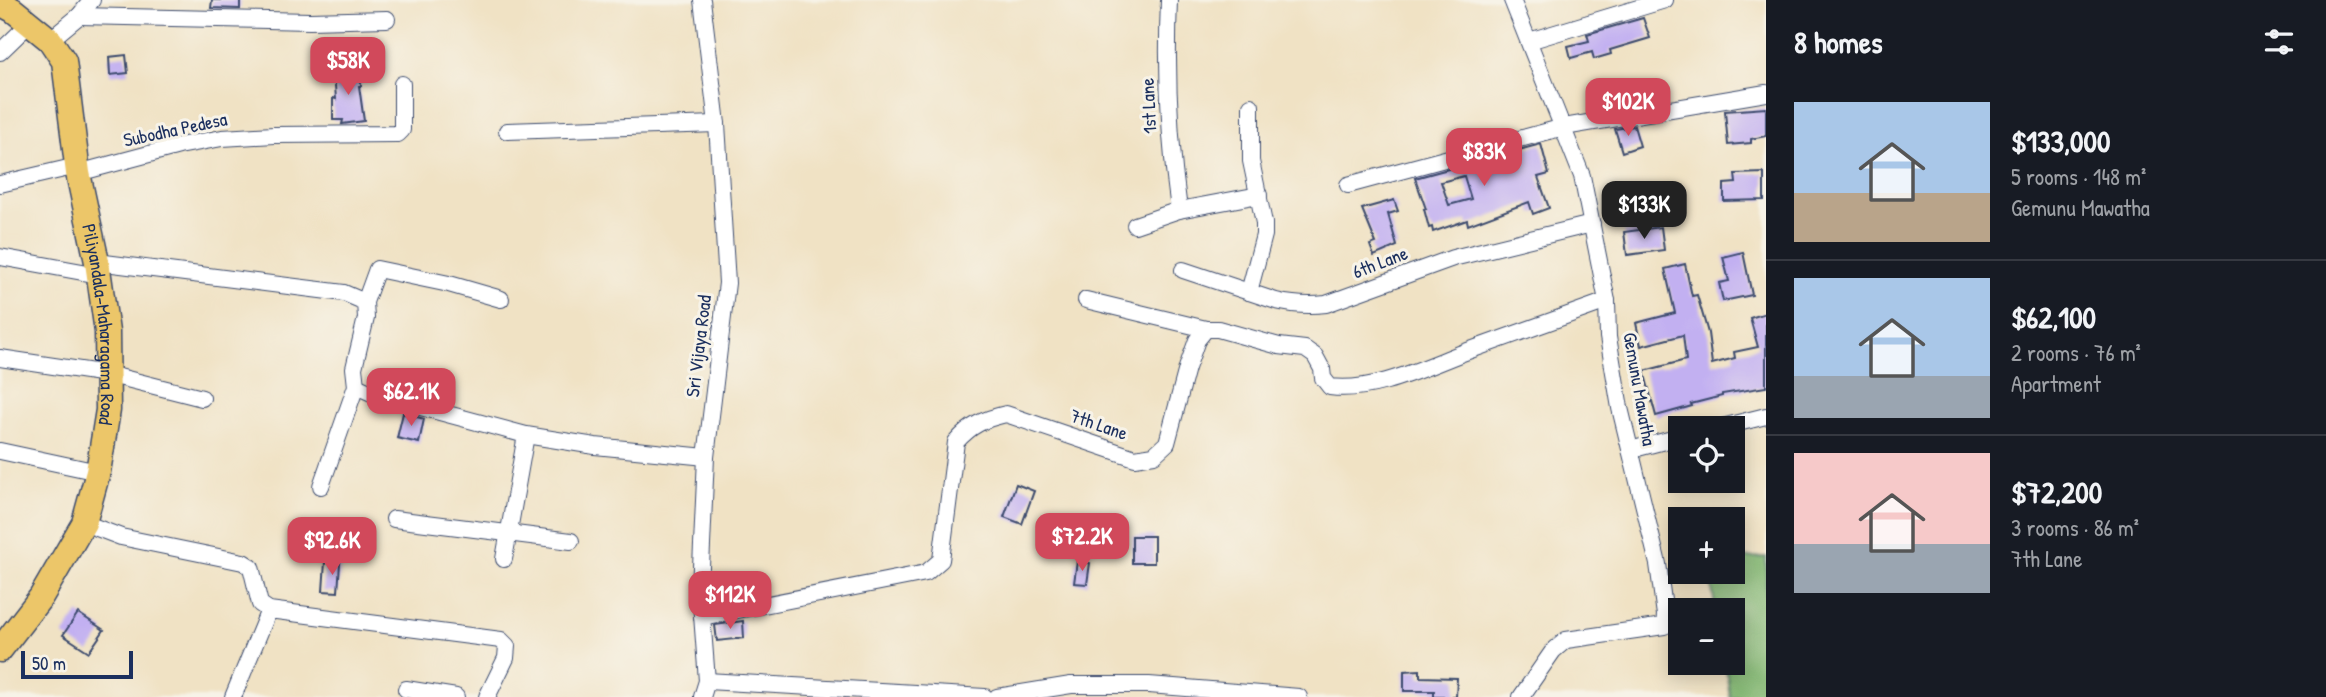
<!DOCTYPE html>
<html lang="en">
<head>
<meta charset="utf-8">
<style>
  :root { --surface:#171b24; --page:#242831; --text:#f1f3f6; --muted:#9ea1a6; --line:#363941; --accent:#d1495b }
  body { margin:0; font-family:"Patrick Hand",sans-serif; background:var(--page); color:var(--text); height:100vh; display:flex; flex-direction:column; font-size:26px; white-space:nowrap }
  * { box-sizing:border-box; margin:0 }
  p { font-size:23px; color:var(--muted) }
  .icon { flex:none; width:38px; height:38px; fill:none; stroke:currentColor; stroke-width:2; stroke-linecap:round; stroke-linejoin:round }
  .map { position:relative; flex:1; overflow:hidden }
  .side { display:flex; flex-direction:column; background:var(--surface); width:560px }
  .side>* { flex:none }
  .fabs { position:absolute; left:1668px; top:416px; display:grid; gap:14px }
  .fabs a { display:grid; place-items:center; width:77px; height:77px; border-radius:0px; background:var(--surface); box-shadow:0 4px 18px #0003; font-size:35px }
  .scale { position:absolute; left:21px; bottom:18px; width:112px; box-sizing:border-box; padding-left:7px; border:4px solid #1b2f5e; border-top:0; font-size:19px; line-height:24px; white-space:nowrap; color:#1b2f5e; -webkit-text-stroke:5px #f7f3e8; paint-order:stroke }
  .price { position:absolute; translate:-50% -60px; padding:0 16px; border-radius:14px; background:var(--accent); color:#fff; font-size:23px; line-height:46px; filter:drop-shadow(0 2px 4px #0008) }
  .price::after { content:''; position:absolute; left:50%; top:42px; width:21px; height:16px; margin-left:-10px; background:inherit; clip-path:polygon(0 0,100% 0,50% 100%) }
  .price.on { background:#222; color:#fff }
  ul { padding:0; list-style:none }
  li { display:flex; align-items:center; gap:21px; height:175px; padding:0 28px }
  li+li { border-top:2px solid var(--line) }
  li span { display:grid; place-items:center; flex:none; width:196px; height:140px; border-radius:0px; color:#555 }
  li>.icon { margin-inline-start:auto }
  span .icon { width:84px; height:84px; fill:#fffc; stroke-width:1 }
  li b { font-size:30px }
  h2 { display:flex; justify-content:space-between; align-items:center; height:84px; padding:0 28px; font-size:30px }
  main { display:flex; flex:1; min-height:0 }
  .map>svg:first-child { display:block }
  .forest { fill:#80b570; stroke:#4e7267; stroke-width:2 }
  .building { fill:#c2b0f1; fill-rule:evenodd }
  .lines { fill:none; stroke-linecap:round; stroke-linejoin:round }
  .minor-casing { stroke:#3b4a6d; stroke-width:18 }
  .primary-casing { stroke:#3b4a6d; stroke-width:27 }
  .minor { stroke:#fff; stroke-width:16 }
  .primary { stroke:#ecc669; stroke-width:24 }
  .labels { text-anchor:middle; stroke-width:6; stroke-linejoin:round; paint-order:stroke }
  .street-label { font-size:19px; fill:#1b2f5e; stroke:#f7f3e8 }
</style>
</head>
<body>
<main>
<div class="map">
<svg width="1766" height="697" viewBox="0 0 1766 697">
  <rect width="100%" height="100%" fill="#f7f3e8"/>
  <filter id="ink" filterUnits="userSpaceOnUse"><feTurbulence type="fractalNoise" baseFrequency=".0143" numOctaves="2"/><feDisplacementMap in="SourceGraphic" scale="14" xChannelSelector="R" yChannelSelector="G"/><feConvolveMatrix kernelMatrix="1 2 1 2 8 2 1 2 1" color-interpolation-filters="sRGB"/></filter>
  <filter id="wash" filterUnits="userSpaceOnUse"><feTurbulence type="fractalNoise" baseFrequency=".00686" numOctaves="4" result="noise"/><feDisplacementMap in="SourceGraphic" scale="28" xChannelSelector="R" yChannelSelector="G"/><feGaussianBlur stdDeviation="1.57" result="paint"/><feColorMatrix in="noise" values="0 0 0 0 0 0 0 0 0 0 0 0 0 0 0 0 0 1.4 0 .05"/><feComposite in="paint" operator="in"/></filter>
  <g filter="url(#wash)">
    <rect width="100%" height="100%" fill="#f0e2c4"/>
    <path class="forest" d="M1766,557v140h-36l-5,-34h7v-52h-16l-7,-39h23l1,-14z"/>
    <g id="blocks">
      <g class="building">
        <path d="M212,0h28v9l-29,-1z"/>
        <path d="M1643,18l7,20 -40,12 1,4 -17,5 -2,-7 -21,6 -3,-12 21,-5 -2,-7z"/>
        <path d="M126,55l2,18 -18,2 -1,-18z"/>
        <path d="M334,71h26l1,15h-2l5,35 -22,3 1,-4h-10v-22l3,1z"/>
        <path d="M1766,108v28l-15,3v4l-23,2 -3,-34z"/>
        <path d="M1634,126l6,20 -18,6 -7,-23z"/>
        <path d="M1541,144l8,30 -11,3 11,31 -16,6 -4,-12 -61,23 -1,-5 -34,12 -1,-5 -3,1 -5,-19h2l-11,-31zM1464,176l7,23 -22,6 -8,-23z"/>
        <path d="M1764,173v27l-40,1v-17l12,-1 -1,-9z"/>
        <path d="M1394,200l4,11 -10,3 9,32 -23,10 -4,-11 6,-2 -14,-34z"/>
        <path d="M1661,227l3,23 -37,5 -3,-23z"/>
        <path d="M1743,252l9,43 -29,6 -4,-18 10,-2 -6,-24z"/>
        <path d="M1685,264l7,32 5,-1 11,38 4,31 23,-6 -1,-6 24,-5 -8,-29 16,-5v74l-44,7v2l-31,8 1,2 -36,10 -12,-45 42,-11 -3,-25 -42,11 -5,-23 39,-10 -10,-44z"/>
        <path d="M403,413l21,6 -5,24 -22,-5z"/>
        <path d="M1016,484l18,7 -12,33 -18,-7z"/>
        <rect x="1132" y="536" width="22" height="27"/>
        <path d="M1077,561l13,2 -3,21 -13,-1z"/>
        <path d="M325,562l15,1 -2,29 -15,-1z"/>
        <path d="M78,613l26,17 -15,22 -26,-17z"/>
        <path d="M743,621l1,17 -27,3 -2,-16z"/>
        <path d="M1420,670v7l37,1 -1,19h-22v-6h-30v-20z"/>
      </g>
    </g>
  </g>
  <g filter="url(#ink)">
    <use href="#blocks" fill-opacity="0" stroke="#3b4a6d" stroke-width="2"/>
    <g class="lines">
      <defs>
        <g id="minor">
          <path d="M702,0l15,124 10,159 -21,174 -6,132 7,92 -5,16"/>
          <path d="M1169,0c-3,70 0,140 10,210"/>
          <path d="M1512,0l70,176 25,125 1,36 12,71 38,156 7,51 -1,11 -98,14 -13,11 -32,46"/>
          <path d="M79,16l231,5 77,-2"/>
          <path d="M50,40l29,-24 13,-16"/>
          <path d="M1529,41l136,-41"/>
          <path d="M0,52l30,-29"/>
          <path d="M507,131l210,-7"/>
          <path d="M78,173l101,-27 43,-8 52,-3 124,-1 4,-4v-46"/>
          <path d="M0,184l77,-18"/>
          <path d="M1348,185l216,-58 202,-34"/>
          <path d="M1135,225l44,-15 80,-15"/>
          <path d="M0,257l99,18"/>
          <path d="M97,262l247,31 21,9"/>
          <path d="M1183,270l93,31c17,4 33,5 50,3l127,-46 139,-34"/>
          <path d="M1249,292l15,-57v-12l-13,-62v-55"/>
          <path d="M1086,300l120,29"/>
          <path d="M0,358l107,16 95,24"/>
          <path d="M356,386l20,9 150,40 69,11 111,11"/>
          <path d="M1714,429l52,-13"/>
          <path d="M1630,450l50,-13"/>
          <path d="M0,451l98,21"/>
          <path d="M321,486l35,-100 -2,-18 12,-50 -1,-16 12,-33 72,15 52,15"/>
          <path d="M394,519l177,22"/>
          <path d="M84,523l37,14 122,25 8,5 9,37 9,6 232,30 6,6 -1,12 -19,39"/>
          <path d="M504,559l22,-124"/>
          <path d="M702,617l224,-44 15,-13 15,-118c15,-17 28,-23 50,-28l129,44 19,-3 13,-12 20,-75 10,-28 9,-11h12l61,17 26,3 10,7 7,13 1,9 7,9c43,6 95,-20 135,-35 47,-17 95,-34 142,-51"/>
          <path d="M707,681l278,16"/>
          <path d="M406,689l50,8"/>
          <path d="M233,697l36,-87"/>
          <path d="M997,697l74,-12h78l150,12"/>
        </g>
        <g id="primary">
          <path id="s1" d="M0,3l13,7 37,30 14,21 14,112 19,89 10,70 1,78 -10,62 -14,51 -43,74 -41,53"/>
        </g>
      </defs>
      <use href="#minor" class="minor-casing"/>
      <use href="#primary" class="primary-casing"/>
      <use href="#minor" class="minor"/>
      <use href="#primary" class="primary"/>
    </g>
  </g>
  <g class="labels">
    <g class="street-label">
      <text transform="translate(1148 106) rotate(-93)" y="7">1st Lane</text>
      <text transform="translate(175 129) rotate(-12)" y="7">Subodha Pedesa</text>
      <text transform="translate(1380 262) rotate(-21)" y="7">6th Lane</text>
      <text dy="7" stroke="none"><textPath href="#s1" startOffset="354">Piliyandala-Maharagama Road</textPath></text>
      <text transform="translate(698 346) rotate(-83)" y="7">Sri Vijaya Road</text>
      <text transform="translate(1640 389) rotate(80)" y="7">Gemunu Mawatha</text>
      <text transform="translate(1099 424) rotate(19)" y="7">7th Lane</text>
    </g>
  </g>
</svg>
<div class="fabs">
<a><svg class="icon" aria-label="locate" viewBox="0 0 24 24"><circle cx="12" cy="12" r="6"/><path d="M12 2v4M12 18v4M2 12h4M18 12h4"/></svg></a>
<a>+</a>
<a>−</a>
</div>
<div class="scale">50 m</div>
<b class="price" style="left:348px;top:97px">$58K</b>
<b class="price" style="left:1628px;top:138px">$102K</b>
<b class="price" style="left:1484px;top:188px">$83K</b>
<b class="price on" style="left:1644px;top:241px">$133K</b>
<b class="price" style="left:411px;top:428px">$62.1K</b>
<b class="price" style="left:1082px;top:573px">$72.2K</b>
<b class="price" style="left:332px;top:577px">$92.6K</b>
<b class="price" style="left:730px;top:631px">$112K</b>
</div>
<section class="side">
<h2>8 homes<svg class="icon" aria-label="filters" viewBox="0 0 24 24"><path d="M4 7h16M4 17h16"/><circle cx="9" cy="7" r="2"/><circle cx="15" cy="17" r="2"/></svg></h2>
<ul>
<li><span style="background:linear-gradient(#a9c7e8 65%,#b9a48a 0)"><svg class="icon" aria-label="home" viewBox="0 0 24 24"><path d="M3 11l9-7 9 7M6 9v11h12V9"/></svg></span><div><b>$133,000</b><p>5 rooms · 148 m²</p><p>Gemunu Mawatha</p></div></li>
<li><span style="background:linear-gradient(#a9c7e8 70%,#9aa5b1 0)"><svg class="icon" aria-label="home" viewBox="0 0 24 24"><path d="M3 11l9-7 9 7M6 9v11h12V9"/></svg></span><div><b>$62,100</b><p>2 rooms · 76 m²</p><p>Apartment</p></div></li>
<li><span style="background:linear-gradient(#f6c9c9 65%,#9aa5b1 0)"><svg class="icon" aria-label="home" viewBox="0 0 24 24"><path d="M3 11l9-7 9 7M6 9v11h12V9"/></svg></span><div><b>$72,200</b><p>3 rooms · 86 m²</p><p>7th Lane</p></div></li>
</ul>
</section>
</main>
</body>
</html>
